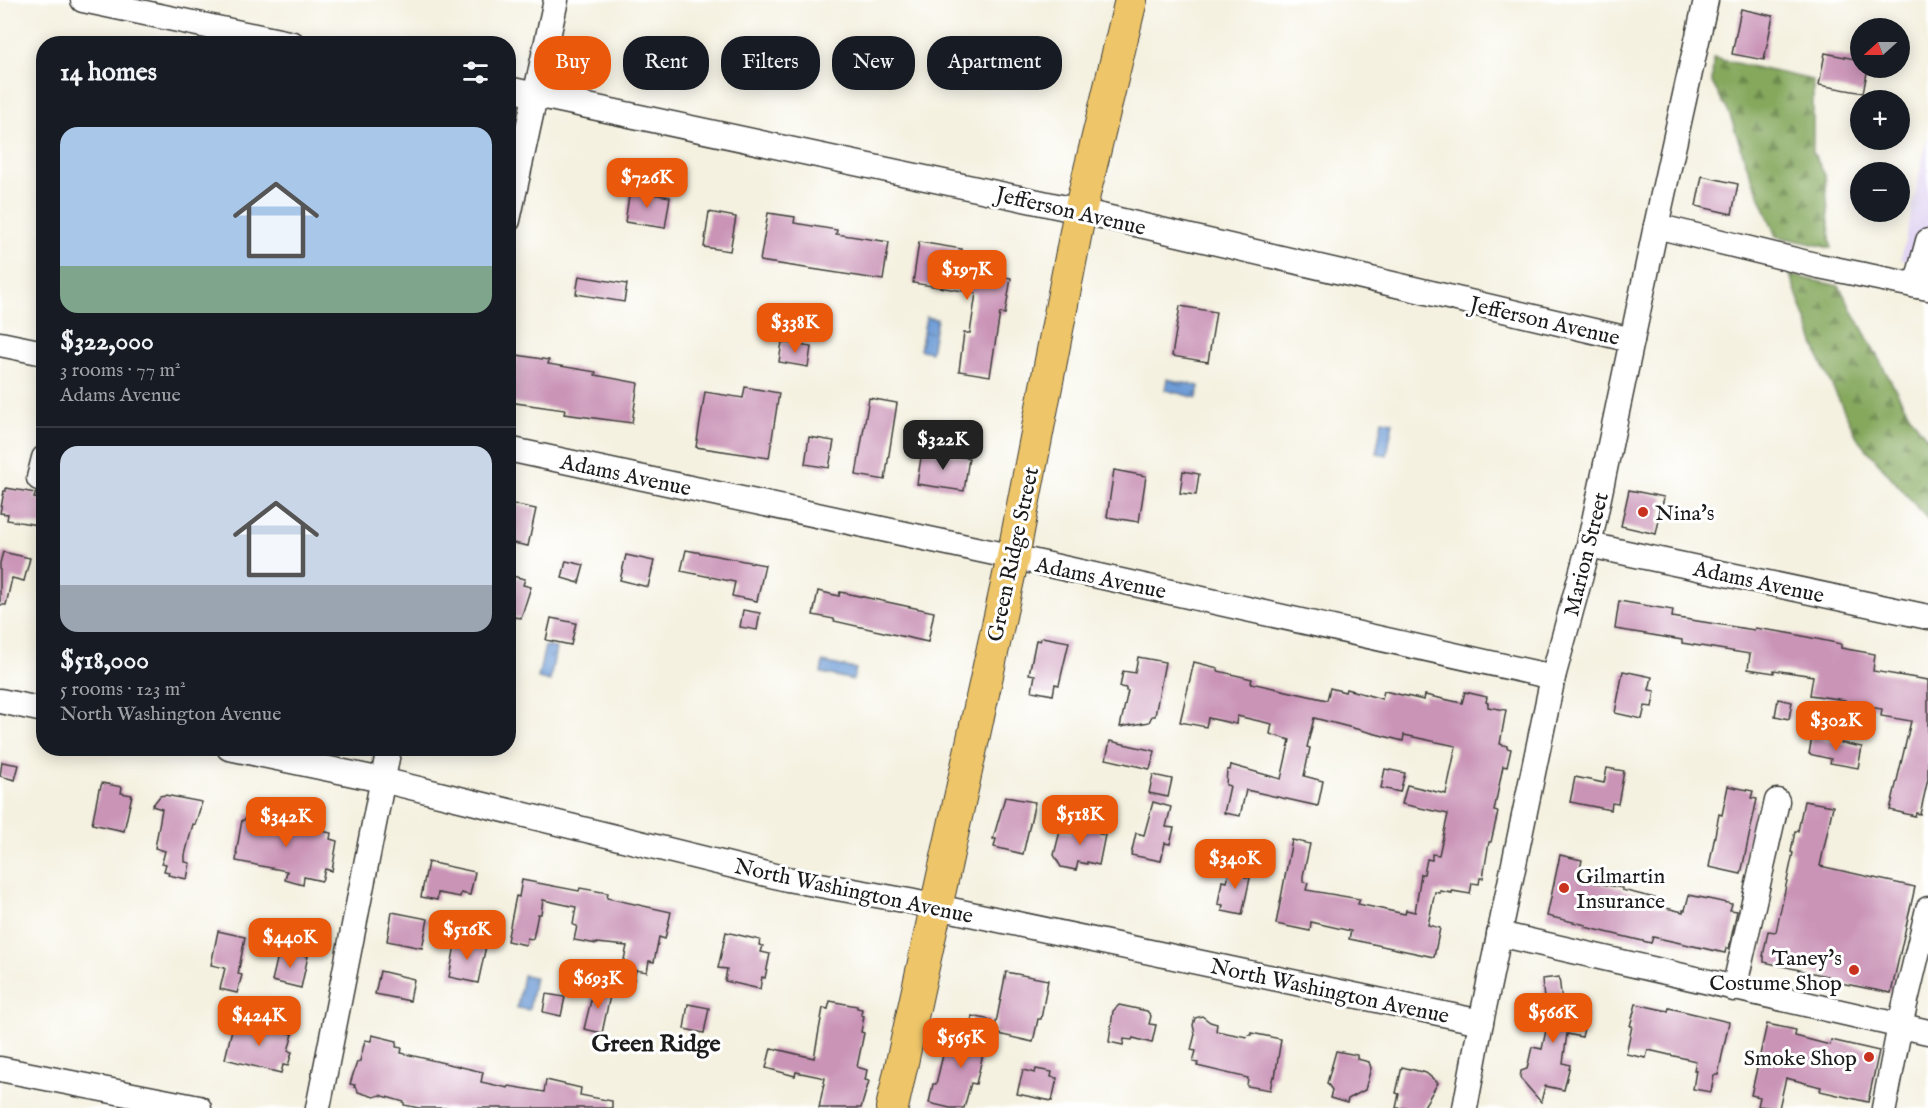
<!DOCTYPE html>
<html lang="en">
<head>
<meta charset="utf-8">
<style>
  :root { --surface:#171b24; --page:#242831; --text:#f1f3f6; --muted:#9ea1a6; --line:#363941; --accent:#ea580c }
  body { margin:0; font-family:"IM FELL English",serif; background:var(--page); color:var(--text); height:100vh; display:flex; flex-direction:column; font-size:22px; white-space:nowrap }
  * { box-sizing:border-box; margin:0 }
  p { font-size:20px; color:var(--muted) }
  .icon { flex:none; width:33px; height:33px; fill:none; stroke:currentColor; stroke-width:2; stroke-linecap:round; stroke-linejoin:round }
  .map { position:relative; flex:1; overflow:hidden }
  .details { position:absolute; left:36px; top:36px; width:480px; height:720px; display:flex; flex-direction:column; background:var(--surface); border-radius:24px; box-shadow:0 3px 15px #0003 }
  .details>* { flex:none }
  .guide { position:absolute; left:534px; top:36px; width:570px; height:54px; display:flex; gap:12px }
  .needle { width:39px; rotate:249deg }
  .buttons { position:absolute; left:1850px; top:18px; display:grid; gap:12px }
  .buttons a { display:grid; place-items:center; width:60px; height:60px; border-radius:50%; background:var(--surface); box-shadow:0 3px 15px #0003; font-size:30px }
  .price { position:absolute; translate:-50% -51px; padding:0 14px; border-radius:12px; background:var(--accent); color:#fff; font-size:20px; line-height:39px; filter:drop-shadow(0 2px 3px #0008) }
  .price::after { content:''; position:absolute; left:50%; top:36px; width:18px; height:14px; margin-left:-9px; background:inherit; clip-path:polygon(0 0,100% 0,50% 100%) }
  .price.on { background:#222; color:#fff }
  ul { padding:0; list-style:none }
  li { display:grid; align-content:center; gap:12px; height:318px; padding:0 24px }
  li+li { border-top:2px solid var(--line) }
  li span { display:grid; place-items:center; height:186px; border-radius:18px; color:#555 }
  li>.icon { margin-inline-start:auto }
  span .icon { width:108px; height:108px; fill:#fffc; stroke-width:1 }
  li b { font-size:26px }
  h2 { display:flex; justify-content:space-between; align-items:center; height:72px; padding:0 24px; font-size:26px }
  .chip { padding:0 21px; border-radius:24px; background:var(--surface); box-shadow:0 3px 15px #0003; font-size:21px; line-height:54px }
  .chip.on { background:var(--accent); color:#fff }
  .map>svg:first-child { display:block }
  .built { fill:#e1d4f3 }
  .forest { fill:url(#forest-firs); stroke:#50623c; stroke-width:1.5 }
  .water { fill:url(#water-ripples); stroke:#455c79; stroke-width:1.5 }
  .building { fill:#ca94b7 }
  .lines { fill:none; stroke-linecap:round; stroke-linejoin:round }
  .minor-casing { stroke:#3c3c39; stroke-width:27 }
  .major-casing { stroke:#3c3c39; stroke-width:34 }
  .minor { stroke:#fff; stroke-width:24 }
  .major { stroke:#eec569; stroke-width:32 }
  .poi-dot { fill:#c8321e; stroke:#fff; stroke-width:2 }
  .labels { text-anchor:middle; stroke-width:6; stroke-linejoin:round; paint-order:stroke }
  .street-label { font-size:22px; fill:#1c1c1c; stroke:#fff }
  .poi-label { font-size:22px; fill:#1c1c1c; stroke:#fff; text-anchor:start }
  .neighbourhood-label { font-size:24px; font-weight:bold; fill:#1c1c1c; stroke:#fff }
</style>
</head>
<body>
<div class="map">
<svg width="1928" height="1108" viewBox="0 0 1928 1108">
  <defs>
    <pattern id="forest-firs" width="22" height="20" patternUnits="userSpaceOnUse" patternTransform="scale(1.5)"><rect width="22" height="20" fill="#85a85d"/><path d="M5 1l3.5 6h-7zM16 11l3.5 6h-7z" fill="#6c884c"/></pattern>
    <pattern id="water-ripples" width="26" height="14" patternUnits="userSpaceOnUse" patternTransform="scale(1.5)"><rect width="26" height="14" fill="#6e9cd6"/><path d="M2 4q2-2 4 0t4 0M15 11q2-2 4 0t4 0" fill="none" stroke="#5a7ead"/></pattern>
  </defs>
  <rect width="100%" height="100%" fill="#fff"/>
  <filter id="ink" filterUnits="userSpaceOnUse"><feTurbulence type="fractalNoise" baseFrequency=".0167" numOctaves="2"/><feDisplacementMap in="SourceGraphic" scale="12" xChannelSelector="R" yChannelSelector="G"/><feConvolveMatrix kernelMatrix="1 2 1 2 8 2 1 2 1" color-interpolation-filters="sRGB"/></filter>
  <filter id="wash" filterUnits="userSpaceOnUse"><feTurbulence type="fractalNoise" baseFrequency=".008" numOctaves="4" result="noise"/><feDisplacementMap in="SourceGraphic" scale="24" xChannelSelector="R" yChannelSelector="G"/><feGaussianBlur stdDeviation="1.35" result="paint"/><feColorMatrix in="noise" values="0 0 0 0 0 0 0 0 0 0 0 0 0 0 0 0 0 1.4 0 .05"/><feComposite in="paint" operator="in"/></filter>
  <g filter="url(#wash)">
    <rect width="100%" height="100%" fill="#f4f1e0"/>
    <path class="built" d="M1928,135v130l-27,-6z"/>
    <g class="forest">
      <path d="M1713,58l100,22v72l12,23 6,73 -55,-12 -29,-70 -17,-51 -18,-32z"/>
      <path d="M1790,275l49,11 70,128 19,25v81l-70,-81 -37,-76z"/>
    </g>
    <g class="water">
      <path d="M926,317l11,2 -6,33 -11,-2z"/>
      <path d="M1167,379l32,7 -2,12 -32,-8z"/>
      <path d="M1382,420l11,2 -6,33 -11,-2z"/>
      <path d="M545,646l11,2 -6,33 -12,-3z"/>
      <path d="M823,662l33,7 -3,11 -32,-7z"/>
      <path d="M523,975l12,2 -6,33 -12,-2z"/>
    </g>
    <g id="blocks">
      <g class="building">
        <path d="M1741,9l32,7 -9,44 -32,-6z"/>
        <path d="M1825,53l35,7v8h8l-5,25 -44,-8z"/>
        <path d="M1702,176l36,8 -6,30 -36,-8z"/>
        <path d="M630,190l40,7 -5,31 -40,-6z"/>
        <path d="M709,212l27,5 -6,34 -26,-4z"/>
        <path d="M768,213l27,4 -1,6 43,7 -1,4 53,8 -6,38 -123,-19z"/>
        <path d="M919,242l43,7 -3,20 52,9 -6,36 -5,-1 -10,63 -31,-5 5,-38h6l6,-40 -63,-10z"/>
        <path d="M579,276l48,8 -3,18 -48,-8z"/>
        <path d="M1180,306l36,6 -8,50 -36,-6z"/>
        <path d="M782,342l29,5 -3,20 -29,-5z"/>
        <path d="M517,355l32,5 -1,4 48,8 -1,3 43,8 -6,40 -68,-9 1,-4 -56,-8z"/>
        <path d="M745,387l34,6 -10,65 -73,-11 9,-55 38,6z"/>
        <path d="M869,398l28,5 -12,77 -29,-5z"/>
        <path d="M809,437l25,4 -5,27 -24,-4z"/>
        <path d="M922,451l47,7 -5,33 -47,-7z"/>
        <path d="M1114,470l32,6 -7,46 -32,-5z"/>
        <path d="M1183,471l16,3 -3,21 -16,-2z"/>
        <path d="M6,488l30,5 -2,5 10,2v26l-37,-6 1,-6 -8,-1 4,-22h2z"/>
        <path d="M1629,490l35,7 -8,37 -35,-8z"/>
        <path d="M508,503l28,6 -8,37 -20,-4z"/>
        <path d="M686,550l79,15 -8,36 -25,-5 3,-14 -54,-11z"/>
        <path d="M3,552l27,6 -6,23 -12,-3 -6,27h-6v-42z"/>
        <path d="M626,555l28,6 -6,26 -28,-7z"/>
        <path d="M566,561l18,4 -5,18 -17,-5z"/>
        <path d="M508,575l17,4 -2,6 8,2 -10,31 -7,-1 -1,6 -5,-1z"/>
        <path d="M818,591l21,5 1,-4 94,20 -6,30 -94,-21v-2l-21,-4z"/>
        <path d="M1619,601l54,9 -1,7 82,13 1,-2 33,5 53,11v4l34,6 -2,17 55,9v99l-8,35 -4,-1 -1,3 -25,-6 21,-89 -30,-5 1,-7 -37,-6v-3l-35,-5 3,-19 -39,-6v3l-26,-4 2,-15 -68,-11v-3l-67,-11z"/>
        <path d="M743,610l17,3 -3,17 -17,-3z"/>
        <path d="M551,618l25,5 -5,22 -25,-5z"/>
        <path d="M1042,637l27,5 -10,43 -4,-1 -2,11 -21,-4 3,-16 -6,-1 7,-34 4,1z"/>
        <path d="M1138,657l27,5 -10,54h-3l-3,6 -29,5 8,-36h-2v-3l-6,-1 3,-16 12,2z"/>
        <path d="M1194,662l24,6v3l34,8 -1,4 76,17 3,-12 15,4 1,-3 36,10 2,-8 40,9 1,-5 37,8 3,-11 22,5 -1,5 2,1v4l18,3 -6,34 7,2v2l4,1 -4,18 -4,-1 -9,45 4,1 -7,30h-2l-6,36h-3l-1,6 -7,-1 -2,11 -18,-3v2l-12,-2v2l-5,-1 -7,33 12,3 -6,29 -85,-18 2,-8 -40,-9 -1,9 -34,-7 16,-84 18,4 -7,32v6l5,1 -2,7 54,9 -2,5 47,10 1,-4 9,2 6,-38h3l3,-15 5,1v-6l7,1 9,-41 -46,-10 5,-19 39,9 10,-48 -52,-11 -1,6 -89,-23 -7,29 3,1 -6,28 19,5 -5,25 -72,-16 -6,26 -16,-3 6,-27 -4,-1 1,-15h3l1,-5 50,14 9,-39 -20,-6 2,-10 -35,-8 -1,8 -28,-6 -2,9 -26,-5z"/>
        <path d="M1623,671l29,6 -3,13 6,1 -3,16 -7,-1 -3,13 -27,-6z"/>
        <path d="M1778,699l14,3 -3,17 -14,-3z"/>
        <path d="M1812,737l50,10 -4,21 -28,-5 1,-4 -22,-5z"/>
        <path d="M1110,741l45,10 -5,18 -44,-10z"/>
        <path d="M2,762l17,3 -4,15 -15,-4z"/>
        <path d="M1607,768l17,3 -6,33 -6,-1 -1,7 -41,-8 5,-25 29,6z"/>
        <path d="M1385,769l20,4 -5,19 -19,-4z"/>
        <path d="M1153,775l19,4 -4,18 -19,-4z"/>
        <path d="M102,783l20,4 -1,6 11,2 -8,36 -32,-7 7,-35h1z"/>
        <path d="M1728,786l25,5 -2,7 6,1 -16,75 -32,-7 10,-53 3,1z"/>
        <path d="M165,795l37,7 -7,23 -2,-1 -8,31v7l5,1 -3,16 -19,-4 1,-3 -5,-1 2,-7 -4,-1 3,-12 -10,-3 7,-39 -10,-3 8,-10z"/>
        <path d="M1005,797l30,5 -12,52 -29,-7 2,-8h-3z"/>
        <path d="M1804,801l29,5 -13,60 95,21 -24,106 -61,-12 1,-4 -67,-15v-6h-1l5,-25 8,1 17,-79 -2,-1 4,-21h3z"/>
        <path d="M1153,802l18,5 -5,20 8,1 -4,16 -5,-1 -4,18 -30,-6 5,-22 8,2z"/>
        <path d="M247,813l61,15 10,-3 4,6 9,2 -1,6 7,2 -5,30 -7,-2 -3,12 -18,-4 -1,8 -18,-5 2,-9 -51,-10 1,-7h-1l6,-34h3z"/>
        <path d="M1084,820l17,3 -2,11 6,1 -6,30 -12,-3v2l-9,-2 -2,8 -15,-3 -7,-12 6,-24 12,2 1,-4 9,2z"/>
        <path d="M1560,855l22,5 -4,19 44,9v2l33,8 -2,7 30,7v-2h2l4,-15 43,9 -2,6 7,1 -8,37h-3l-1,5 -72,-16 -2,6 -66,-16 1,-2 -39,-9z"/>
        <path d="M428,862l47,10 -5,23 -9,-2 -1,4 -22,-4 -1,7 -16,-3z"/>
        <path d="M1231,863l16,3 -2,11 5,1 -8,37 -20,-4 1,-6 -5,-1 4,-23 5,1z"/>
        <path d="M522,880l57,11 1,-3 28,5 -1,5 64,14 -6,27 -6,-2 -5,25 -5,-1 -2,11 -11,-2 -2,11 -14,-3 7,-32 -30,-3v1l-23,-4 3,-14 -4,-1 3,-18 -33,-7 -2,14h-3l-5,25 -6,-1 -1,7 -19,-4 9,-45 3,1z"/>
        <path d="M392,912l36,7 -6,29 -35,-7z"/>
        <path d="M218,931l27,6 -7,37 4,1 -5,18 -17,-4 5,-21 -14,-3z"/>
        <path d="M726,932l34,8 -1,5 4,1 -2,6 9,2 -5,24 -3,-1 -2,12 -35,-8 2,-12 -9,-1z"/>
        <path d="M456,940l30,6 -8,37 -29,-6z"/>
        <path d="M279,951l29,5 -7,32 -29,-7z"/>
        <path d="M380,971l34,8 -4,22 -35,-7z"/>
        <path d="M1006,972l42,8 -7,39h-3l-5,23 -39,-9z"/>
        <path d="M1559,977l4,33 24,5 -5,22 -15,-3 -4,29 7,2 -6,25 -19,-4 -4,16 -21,-24 1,-7 6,-2 5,-22 10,2 11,-51 -9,1 -2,-20z"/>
        <path d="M594,988l17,3 -9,42 -18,-4z"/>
        <path d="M546,994l19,3 -4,19 -18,-4z"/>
        <path d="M830,1001l27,5v2l5,1 -1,6 3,1 -3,16 3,1 -7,34 10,3 -2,10 4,1 -8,27h-42l6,-30 -29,-6 -1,4 -29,-8 5,-20 43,10 9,-50 5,1z"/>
        <path d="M688,1004l21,4 -5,25 -20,-4z"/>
        <path d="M1636,1004l32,7 1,-3 60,14 -11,53h-4l-3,17 -18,-3 3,-19h-2l2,-9 -48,-11 -2,8 -20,-4 6,-28h-2z"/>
        <path d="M1119,1005l28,6 4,5 -2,8 7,1 -4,18 -19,-5 -1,2 -8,-1 -1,6 -14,-3 4,-31z"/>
        <path d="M972,1016l19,4 -15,64 -5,-1 -7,25h-14l-21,-5 4,-19h3l8,-33 12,3 1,-5 10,2z"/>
        <path d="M1202,1016l8,6 7,2 -1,7 31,6 1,-2h3v-2l30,6 -6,38 -2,-1 -3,14 -23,-4 1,-8 -51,-12 1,-3 -5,-1 3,-11 -5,-1 4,-16 -2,-9 2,-7z"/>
        <path d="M234,1021l59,13 -5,17 4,1 -4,14 -5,-1 -2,8 -56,-14z"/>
        <path d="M1767,1024l29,6 -1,6 35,9 1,-5 48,11 -11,51 -48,-11 1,-4 -35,-9 -7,30 -21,-2 2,-9 -9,-2z"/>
        <path d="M372,1035l25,6 -1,6 6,1 -1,5 82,19 -2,10 27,6 1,-2 35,6 2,-12 35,8 -1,7 32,6v7h-193l-15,-3v-3l-24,-7 -6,2 -16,-5 -1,-4 -3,-1 1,-2 -5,-1 7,-22 3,-1 5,-21 6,1z"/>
        <path d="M1336,1051l21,4v4l12,3 2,6 -6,22 -17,9 -1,4 -17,-5 2,-8 -5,-7z"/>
        <path d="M1402,1067l24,6 12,10 -15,25h-27l3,-14 -3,-1z"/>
        <path d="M1036,1069l16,3 -1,5 6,1 -5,23 -35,-7 6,-24 12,3z"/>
      </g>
    </g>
  </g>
  <g filter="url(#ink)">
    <use href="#blocks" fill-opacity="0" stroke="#3c3c39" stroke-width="1.5"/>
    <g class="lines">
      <defs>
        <g id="minor">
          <path d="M83,0l210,44"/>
          <path d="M508,89l572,122 552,129"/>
          <path d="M508,220l48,-220"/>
          <path d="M1656,226l163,40 109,22"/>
          <path d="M1916,286l12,-45"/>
          <path d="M0,344l44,9"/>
          <path d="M508,449l505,108 540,120"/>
          <path d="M39,478l5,-20"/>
          <path d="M1589,545l339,72"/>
          <path d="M0,701l44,9"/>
          <path d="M229,748l153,32 405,99 122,22 572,121"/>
          <path d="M1499,934l429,98"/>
          <path d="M1734,989l43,-188"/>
          <path d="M0,1069l199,39"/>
          <path d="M318,1108l71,-360"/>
          <path d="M1465,1108l16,-86 72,-345 36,-132 67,-319 50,-226"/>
          <path d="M1884,1108l16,-83 28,-116"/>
        </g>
        <path id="major" d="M892,1108l121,-551 67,-346 51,-211"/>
      </defs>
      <use href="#minor" class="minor-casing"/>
      <use href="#major" class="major-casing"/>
      <use href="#minor" class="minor"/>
      <use href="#major" class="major"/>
    </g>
  </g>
  <g class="poi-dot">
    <circle cx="1643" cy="512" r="6"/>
    <circle cx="1564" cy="888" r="6"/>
    <circle cx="1854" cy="970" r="6"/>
    <circle cx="1869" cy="1057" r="6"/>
  </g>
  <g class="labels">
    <g class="street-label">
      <text transform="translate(1071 210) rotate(13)" y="8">Jefferson Avenue</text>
      <text transform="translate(1545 320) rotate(13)" y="8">Jefferson Avenue</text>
      <text transform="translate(626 474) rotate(12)" y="8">Adams Avenue</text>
      <text transform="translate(1012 554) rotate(-78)" y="8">Green Ridge Street</text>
      <text transform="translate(1585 554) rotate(-76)" y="8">Marion Street</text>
      <text transform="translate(1101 577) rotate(12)" y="8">Adams Avenue</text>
      <text transform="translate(1759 581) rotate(12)" y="8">Adams Avenue</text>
      <text transform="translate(854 890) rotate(12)" y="8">North Washington Avenue</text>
      <text transform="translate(1330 990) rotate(12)" y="8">North Washington Avenue</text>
    </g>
    <g class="poi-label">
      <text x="1655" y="520">Nina's</text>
      <text x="1576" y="883">Gilmartin<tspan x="1576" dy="25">Insurance</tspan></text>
      <text x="1842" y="965" text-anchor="end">Taney's<tspan x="1842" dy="25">Costume Shop</tspan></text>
      <text x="1857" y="1065" text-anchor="end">Smoke Shop</text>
    </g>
    <g class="neighbourhood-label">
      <text x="656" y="1051">Green Ridge</text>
    </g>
  </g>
</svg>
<div class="buttons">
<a><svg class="needle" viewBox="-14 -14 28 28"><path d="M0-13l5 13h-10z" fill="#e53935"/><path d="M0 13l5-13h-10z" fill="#9ea1a6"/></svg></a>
<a>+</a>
<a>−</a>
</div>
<b class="price" style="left:647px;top:209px">$726K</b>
<b class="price" style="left:967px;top:301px">$197K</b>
<b class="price" style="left:795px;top:354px">$338K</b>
<b class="price on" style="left:943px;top:471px">$322K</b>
<b class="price" style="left:1836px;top:752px">$302K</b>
<b class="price" style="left:1080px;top:846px">$518K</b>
<b class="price" style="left:286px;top:848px">$342K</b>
<b class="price" style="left:1235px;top:890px">$340K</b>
<b class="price" style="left:467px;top:961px">$516K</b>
<b class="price" style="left:290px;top:969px">$440K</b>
<b class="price" style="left:598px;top:1010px">$693K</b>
<b class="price" style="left:1553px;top:1044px">$566K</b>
<b class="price" style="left:259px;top:1047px">$424K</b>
<b class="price" style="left:961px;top:1069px">$565K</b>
<div class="guide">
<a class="chip on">Buy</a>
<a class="chip">Rent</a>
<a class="chip">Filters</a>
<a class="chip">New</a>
<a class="chip">Apartment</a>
</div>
<section class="details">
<h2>14 homes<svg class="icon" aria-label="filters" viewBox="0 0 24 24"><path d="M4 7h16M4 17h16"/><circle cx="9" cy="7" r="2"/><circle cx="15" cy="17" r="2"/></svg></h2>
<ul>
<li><span style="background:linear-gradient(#a9c7e8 75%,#7fa58c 0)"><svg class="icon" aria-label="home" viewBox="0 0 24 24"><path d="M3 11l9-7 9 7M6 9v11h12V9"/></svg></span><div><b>$322,000</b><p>3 rooms · 77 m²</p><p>Adams Avenue</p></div></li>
<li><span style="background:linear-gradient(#c9d6e8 75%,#9aa5b1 0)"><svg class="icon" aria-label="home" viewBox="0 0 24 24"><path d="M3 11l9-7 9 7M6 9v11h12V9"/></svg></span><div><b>$518,000</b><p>5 rooms · 123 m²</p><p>North Washington Avenue</p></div></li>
</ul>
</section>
</div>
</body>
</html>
